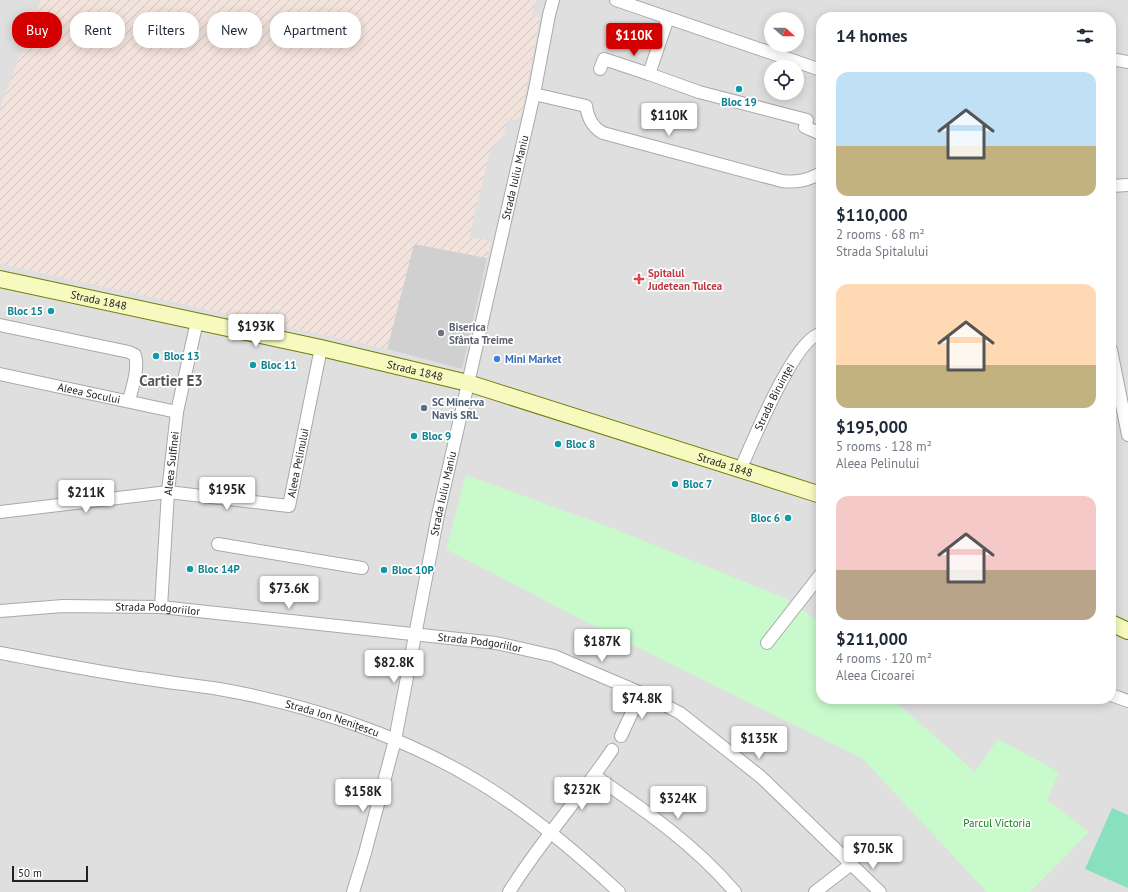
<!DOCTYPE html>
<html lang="en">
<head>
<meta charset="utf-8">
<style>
  :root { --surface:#fff; --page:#f6f6f7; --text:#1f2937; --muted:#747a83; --accent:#d40000 }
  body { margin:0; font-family:"PT Sans",sans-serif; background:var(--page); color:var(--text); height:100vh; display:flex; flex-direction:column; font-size:15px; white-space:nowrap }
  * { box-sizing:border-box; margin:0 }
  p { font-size:13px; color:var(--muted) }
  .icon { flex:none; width:22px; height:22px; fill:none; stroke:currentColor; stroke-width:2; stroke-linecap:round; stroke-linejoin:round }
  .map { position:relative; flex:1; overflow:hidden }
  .sheet { position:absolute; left:816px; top:12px; width:300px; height:692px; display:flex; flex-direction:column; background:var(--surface); border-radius:16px; box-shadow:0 2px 10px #0003 }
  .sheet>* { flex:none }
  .hud { position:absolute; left:12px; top:12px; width:380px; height:36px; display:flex; gap:8px }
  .needle { width:26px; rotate:110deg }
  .fabs { position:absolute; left:764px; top:12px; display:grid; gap:8px }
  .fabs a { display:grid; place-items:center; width:40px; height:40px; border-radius:50%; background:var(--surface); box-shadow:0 2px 10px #0003; font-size:20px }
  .scale { position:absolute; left:12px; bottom:10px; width:76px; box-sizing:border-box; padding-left:4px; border:2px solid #222; border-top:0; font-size:11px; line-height:14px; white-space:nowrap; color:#222; -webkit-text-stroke:3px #fff; paint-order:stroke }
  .price { position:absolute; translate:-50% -34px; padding:0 9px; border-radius:4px; background:#fff; color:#222; font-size:13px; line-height:26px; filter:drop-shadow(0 1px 2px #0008) }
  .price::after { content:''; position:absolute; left:50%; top:24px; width:12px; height:9px; margin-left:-6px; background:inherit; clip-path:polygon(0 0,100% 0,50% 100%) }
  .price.selected { background:var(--accent); color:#fff }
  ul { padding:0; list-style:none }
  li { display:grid; align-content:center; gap:8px; height:212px; padding:0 20px }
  li span { display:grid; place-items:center; height:124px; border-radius:12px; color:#555 }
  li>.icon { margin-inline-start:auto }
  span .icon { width:72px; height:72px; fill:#fffc; stroke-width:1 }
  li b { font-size:17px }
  h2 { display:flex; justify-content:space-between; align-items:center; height:48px; padding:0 20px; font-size:17px }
  .chip { padding:0 14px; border-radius:16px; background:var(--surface); box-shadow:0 2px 10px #0003; font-size:14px; line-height:36px }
  .chip.selected { background:var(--accent); color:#fff }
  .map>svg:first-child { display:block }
  .residential { fill:#e0dfdf; fill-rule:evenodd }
  .religious { fill:#d0d0d0 }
  .military { fill:url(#military-furrows) }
  .park { fill:#c8facc }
  .pitch { fill:#88e0be }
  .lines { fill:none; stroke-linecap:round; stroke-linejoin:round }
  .street-casing { stroke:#a9a9a9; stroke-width:14 }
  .secondary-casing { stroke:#707d05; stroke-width:18 }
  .street { stroke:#fff; stroke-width:12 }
  .secondary { stroke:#f7fabf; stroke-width:16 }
  .culture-dot { fill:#0f9aa8; stroke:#fff; stroke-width:1.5 }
  .health-dot { fill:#e0444e; stroke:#fff; stroke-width:1.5 }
  .worship-dot { fill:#6b7280; stroke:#fff; stroke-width:1.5 }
  .shop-dot { fill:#3f7fe0; stroke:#fff; stroke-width:1.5 }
  .service-dot { fill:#5c6f8a; stroke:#fff; stroke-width:1.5 }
  .labels { text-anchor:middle; stroke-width:3.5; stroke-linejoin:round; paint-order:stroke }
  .culture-label { font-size:11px; font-weight:bold; fill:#0d838f; stroke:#fff; text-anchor:start }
  .street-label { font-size:11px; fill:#222; stroke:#fff }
  .health-label { font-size:11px; font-weight:bold; fill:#be3a42; stroke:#fff; text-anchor:start }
  .worship-label { font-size:11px; font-weight:bold; fill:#5b616d; stroke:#fff; text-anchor:start }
  .shop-label { font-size:11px; font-weight:bold; fill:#366cbe; stroke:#fff; text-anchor:start }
  .service-label { font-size:11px; font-weight:bold; fill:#4e5e75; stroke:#fff; text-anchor:start }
  .park-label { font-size:11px; fill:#0c8416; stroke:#fff }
  .district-label { font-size:15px; font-weight:bold; fill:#555; stroke:#fff }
</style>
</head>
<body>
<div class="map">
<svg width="1128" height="892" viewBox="0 0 1128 892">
  <defs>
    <pattern id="military-furrows" width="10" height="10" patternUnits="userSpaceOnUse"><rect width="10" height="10" fill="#f3e3dd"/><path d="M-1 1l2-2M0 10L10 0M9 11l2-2" fill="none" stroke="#d0c2bd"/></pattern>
  </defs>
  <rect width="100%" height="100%" fill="#f2efe9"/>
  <path class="residential" d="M0,0h1128v892h-1128zM821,17h290v682h-290zM771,19h26v26h-26zM771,67h26v26h-26z"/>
  <path class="religious" d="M414,244l73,14 -25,111 -75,-20z"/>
  <path class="military" d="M41,0h495l-4,16 8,2 -18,93 -2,6 -5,3 -8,-1 -3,15 -14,17 -21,86 22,4 -4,17 -73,-14 -27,105 -387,-85v-156z"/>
  <path class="park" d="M466,475l146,53 175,71 34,24v76h68l15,10 71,63 23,-33 61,33 -12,28 42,32 -59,60h-43l-124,-133 -275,-136 -142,-74z"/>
  <path class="pitch" d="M1112,808l16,7v73l-43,-19z"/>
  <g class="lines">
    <defs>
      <g id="street">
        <path d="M616,0l205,70"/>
        <path d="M1111,59l17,3"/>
        <path d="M600,69l4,-10 45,15 19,-56"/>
        <path d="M649,74l50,18 108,28 -2,7 16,7"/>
        <path d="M534,94l52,12c2,12 6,21 17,27l179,48c15,2 26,-1 39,-8"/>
        <path d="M1111,186l17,-1"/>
        <path d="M0,325l129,27 6,3c4,15 -3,32 -6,46"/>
        <path d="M1111,350l17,85"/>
        <path id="s1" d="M0,374l177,38"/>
        <path id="s2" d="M740,470c11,-24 55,-134 81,-136"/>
        <path id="s3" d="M0,512l168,-20 121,14 32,-158"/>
        <path d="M218,544l144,24"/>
        <path id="s4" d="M161,607l7,-115 9,-80 20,-91"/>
        <path id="s5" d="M0,611l63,-5 98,1 335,36 58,13 87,37 39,20 81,64 119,115"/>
        <path d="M767,643l54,-69"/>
        <path id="s6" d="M0,653c49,9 98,19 148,26 23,4 47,6 71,10 87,15 182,46 258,92 52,31 98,70 142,111"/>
        <path d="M1111,695l17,6"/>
        <path d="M621,736l20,-43"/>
        <path d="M595,776c51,35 100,69 140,116"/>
        <path id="s7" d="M353,892l12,-39 30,-113 43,-225 96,-421 15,-79 4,-15"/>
        <path d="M509,892c31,-50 70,-93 103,-142"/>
        <path d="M815,892l35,-27"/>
      </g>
      <g id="secondary">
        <path id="s8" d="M0,279l321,69 147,35 353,112"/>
        <path d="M1111,623l17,8"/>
      </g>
    </defs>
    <use href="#street" class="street-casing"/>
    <use href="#secondary" class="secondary-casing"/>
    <use href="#street" class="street"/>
    <use href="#secondary" class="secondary"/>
  </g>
  <g class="culture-dot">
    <circle cx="739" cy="89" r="4"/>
    <circle cx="51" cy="311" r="4"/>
    <circle cx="156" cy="356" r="4"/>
    <circle cx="253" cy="365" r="4"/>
    <circle cx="414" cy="436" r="4"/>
    <circle cx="558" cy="444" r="4"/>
    <circle cx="675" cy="484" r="4"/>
    <circle cx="788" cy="518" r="4"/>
    <circle cx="190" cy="569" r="4"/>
    <circle cx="384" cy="570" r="4"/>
  </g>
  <path class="health-dot" d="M637 273h4v4h4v4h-4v4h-4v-4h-4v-4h4z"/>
  <circle class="worship-dot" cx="441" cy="333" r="4"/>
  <circle class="shop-dot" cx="497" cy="359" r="4"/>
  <circle class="service-dot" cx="424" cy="408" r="4"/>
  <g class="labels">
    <g class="culture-label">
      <text x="739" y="106" text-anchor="middle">Bloc 19</text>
      <text x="43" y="315" text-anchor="end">Bloc 15</text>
      <text x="164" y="360">Bloc 13</text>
      <text x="261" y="369">Bloc 11</text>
      <text x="422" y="440">Bloc 9</text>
      <text x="566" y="448">Bloc 8</text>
      <text x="683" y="488">Bloc 7</text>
      <text x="780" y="522" text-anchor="end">Bloc 6</text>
      <text x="198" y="573">Bloc 14P</text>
      <text x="392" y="574">Bloc 10P</text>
    </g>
    <g class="street-label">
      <text dy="4" stroke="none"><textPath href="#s7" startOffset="733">Strada Iuliu Maniu</textPath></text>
      <text dy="4" stroke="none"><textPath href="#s8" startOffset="101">Strada 1848</textPath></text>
      <text dy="4" stroke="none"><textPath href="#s8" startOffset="425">Strada 1848</textPath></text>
      <text dy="4" stroke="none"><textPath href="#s1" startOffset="91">Aleea Socului</textPath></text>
      <text dy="4" stroke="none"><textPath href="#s2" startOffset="81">Strada Biruinței</textPath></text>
      <text dy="4" stroke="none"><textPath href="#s4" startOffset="144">Aleea Sulfinei</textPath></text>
      <text dy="4" stroke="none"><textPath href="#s3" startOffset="335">Aleea Pelinului</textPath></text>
      <text dy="4" stroke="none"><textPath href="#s8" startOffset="749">Strada 1848</textPath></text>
      <text dy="4" stroke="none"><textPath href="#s7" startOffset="409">Strada Iuliu Maniu</textPath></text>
      <text dy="4" stroke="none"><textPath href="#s5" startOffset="158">Strada Podgoriilor</textPath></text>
      <text dy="4" stroke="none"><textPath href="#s5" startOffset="482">Strada Podgoriilor</textPath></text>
      <text dy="4" stroke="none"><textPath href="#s6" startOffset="339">Strada Ion Nenițescu</textPath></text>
    </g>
    <g class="health-label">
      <text x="648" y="277">Spitalul<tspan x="648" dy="13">Judetean Tulcea</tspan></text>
    </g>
    <g class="worship-label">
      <text x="449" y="331">Biserica<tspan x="449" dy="13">Sfânta Treime</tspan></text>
    </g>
    <g class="shop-label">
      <text x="505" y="363">Mini Market</text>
    </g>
    <g class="service-label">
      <text x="432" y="406">SC Minerva<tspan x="432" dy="13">Navis SRL</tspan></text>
    </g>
    <g class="park-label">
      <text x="997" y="827">Parcul Victoria</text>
    </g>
    <g class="district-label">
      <text x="171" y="386">Cartier E3</text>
    </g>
  </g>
</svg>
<div class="fabs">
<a><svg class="needle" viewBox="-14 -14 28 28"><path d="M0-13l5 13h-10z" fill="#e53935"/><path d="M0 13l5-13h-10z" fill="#747a83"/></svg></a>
<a><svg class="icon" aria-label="locate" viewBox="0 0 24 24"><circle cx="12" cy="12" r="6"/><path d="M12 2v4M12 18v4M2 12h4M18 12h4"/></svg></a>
</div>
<div class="scale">50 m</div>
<b class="price selected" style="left:634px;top:57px">$110K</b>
<b class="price" style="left:669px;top:137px">$110K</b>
<b class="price" style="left:256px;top:348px">$193K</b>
<b class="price" style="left:227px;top:511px">$195K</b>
<b class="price" style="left:86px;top:514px">$211K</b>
<b class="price" style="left:289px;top:610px">$73.6K</b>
<b class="price" style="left:602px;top:663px">$187K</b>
<b class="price" style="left:394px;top:684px">$82.8K</b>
<b class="price" style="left:642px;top:720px">$74.8K</b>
<b class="price" style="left:759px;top:760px">$135K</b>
<b class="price" style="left:582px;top:811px">$232K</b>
<b class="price" style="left:363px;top:813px">$158K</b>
<b class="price" style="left:678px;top:820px">$324K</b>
<b class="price" style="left:873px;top:870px">$70.5K</b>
<div class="hud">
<a class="chip selected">Buy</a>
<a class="chip">Rent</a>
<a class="chip">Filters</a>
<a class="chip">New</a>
<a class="chip">Apartment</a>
</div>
<section class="sheet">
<h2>14 homes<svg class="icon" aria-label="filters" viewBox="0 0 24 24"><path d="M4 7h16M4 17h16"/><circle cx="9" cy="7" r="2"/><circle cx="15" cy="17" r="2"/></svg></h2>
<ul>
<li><span style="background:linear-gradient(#bfe0f5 60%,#c2b280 0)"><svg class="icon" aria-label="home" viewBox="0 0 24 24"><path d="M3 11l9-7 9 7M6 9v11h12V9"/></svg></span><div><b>$110,000</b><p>2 rooms · 68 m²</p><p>Strada Spitalului</p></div></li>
<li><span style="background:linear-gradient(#ffd9b3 65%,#c2b280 0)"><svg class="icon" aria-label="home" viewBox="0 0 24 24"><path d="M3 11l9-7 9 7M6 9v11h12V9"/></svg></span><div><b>$195,000</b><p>5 rooms · 128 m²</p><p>Aleea Pelinului</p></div></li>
<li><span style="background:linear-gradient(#f6c9c9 60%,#b9a48a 0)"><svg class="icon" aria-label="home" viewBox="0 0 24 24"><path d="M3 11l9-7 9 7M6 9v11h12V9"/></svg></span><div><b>$211,000</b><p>4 rooms · 120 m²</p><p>Aleea Cicoarei</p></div></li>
</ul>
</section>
</div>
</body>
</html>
